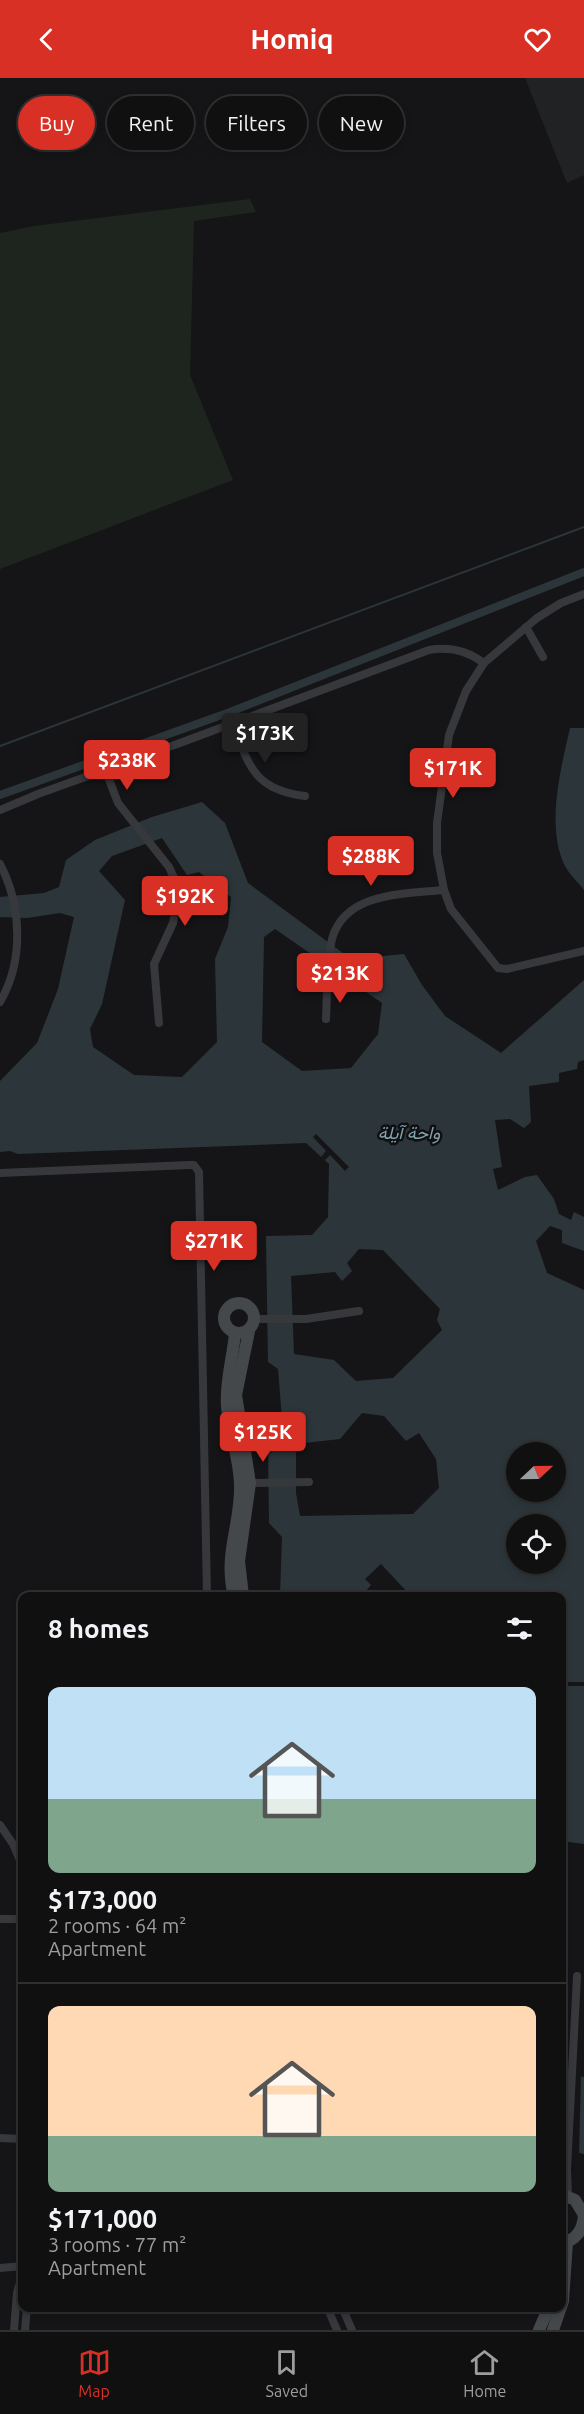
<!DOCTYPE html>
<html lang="en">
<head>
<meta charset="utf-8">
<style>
  :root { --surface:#101011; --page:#1e1e1f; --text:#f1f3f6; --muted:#9c9d9f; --line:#303031; --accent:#d93025 }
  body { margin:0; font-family:Ubuntu,Vazirmatn,sans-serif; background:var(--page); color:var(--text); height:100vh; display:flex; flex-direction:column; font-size:22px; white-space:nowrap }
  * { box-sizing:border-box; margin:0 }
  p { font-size:20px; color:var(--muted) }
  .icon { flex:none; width:33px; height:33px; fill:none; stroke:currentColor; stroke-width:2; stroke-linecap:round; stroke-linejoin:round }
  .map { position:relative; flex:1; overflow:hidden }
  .drawer { position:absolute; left:18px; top:1514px; width:548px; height:720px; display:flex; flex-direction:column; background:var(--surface); border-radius:12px; box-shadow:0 3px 9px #0003,0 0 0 2px var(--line) }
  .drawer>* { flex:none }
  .top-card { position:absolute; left:18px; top:18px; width:549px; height:54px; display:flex; gap:12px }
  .needle { width:39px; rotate:68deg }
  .tools { position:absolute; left:506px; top:1364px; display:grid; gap:12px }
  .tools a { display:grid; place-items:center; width:60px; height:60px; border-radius:50%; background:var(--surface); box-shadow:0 3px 9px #0003,0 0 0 2px var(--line); font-size:30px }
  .price { position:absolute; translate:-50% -51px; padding:0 14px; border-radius:6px; background:var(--accent); color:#fff; font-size:20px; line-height:39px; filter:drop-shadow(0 2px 3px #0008) }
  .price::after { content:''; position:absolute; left:50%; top:36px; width:18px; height:14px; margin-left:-9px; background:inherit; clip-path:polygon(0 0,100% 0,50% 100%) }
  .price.selected { background:#222; color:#fff }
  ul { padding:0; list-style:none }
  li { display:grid; align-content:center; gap:12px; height:318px; padding:0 30px }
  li+li { border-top:2px solid var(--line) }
  li span { display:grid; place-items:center; height:186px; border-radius:12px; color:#555 }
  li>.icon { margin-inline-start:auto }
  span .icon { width:108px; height:108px; fill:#fffc; stroke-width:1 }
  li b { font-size:26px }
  h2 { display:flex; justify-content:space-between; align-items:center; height:72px; padding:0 30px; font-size:26px }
  .chip { padding:0 21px; border-radius:27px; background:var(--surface); box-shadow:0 3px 9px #0003,0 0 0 2px var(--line); font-size:21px; line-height:54px }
  .chip.selected { background:var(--accent); color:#fff }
  header { display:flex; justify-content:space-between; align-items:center; height:78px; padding:0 30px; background:var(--accent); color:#fff; font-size:27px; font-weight:700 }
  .dock { display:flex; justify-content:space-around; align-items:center; height:84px; border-top:2px solid var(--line); background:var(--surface); font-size:16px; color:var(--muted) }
  .dock a { display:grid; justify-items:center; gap:3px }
  .dock .selected { color:var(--accent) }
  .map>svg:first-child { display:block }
  .built { fill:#212224 }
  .green { fill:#1e251e }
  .water { fill:#2c363a; fill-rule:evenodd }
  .pier { fill:#151517 }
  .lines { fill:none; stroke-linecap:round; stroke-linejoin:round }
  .stream { stroke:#2c363a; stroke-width:2 }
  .canal { stroke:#2c363a; stroke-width:8 }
  .street { stroke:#36383c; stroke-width:8 }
  .secondary { stroke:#45484b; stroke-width:12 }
  .labels { text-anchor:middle; stroke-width:5; stroke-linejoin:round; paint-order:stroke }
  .water-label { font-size:18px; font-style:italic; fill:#81a2af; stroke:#101012 }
</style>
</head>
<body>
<header><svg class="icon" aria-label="back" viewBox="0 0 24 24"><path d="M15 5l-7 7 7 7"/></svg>Homiq<svg class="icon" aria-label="heart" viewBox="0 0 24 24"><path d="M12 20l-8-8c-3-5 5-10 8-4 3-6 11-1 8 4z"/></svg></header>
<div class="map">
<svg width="584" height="2252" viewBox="0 0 584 2252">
  <rect width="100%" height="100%" fill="#151517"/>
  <path class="built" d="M525,0h59v97l-17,8z"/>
  <path class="green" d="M250,121l6,13 -62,9 -4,154 43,105 -233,89v-336l34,-7z"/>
  <g class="water">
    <path d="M570,650h14v162c-6,-8 -16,-17 -20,-26 -18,-39 -3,-96 6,-136z"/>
    <path d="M202,724l23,21 23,60 103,76 53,-5 18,31 23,31 56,37 83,-73v80l-6,2 -1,7 -18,4v9l-30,4 2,36 -7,6 -14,-9 -15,1 7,47 -9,2 5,21 27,-13 12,-2 17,24 5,15 12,6 3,-8 10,5v34l-22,-8v-13l-12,-4 -14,15 11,32 37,17v554l-23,-3v-245h-150l-30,-32 -16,15 6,6 -6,7 -47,-1 -7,5h-31l2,-59 -13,-14 -1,-80 15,-12 -5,-62 -10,-7 -2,-126 46,-1 16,-18 1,-53 -23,-21 -288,11 -8,-3 -10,1v-71l37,-38 21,-54 16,-72 -14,-4 -33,5 -27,-1v-20l44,-4 15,-6 7,-27 29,-20 57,-23zM162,760l25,37 12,-3 32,25 -3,30 -13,32 2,83 -35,35 -48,-2 -41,-28 -3,-18 12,-25 23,-104 -26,-29 13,-15zM275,851l107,74 -4,31 -27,34 -49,3 -40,-29 2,-105zM359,1171l24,1 57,59 -3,11 5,10 -49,48 -37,3 -22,-21 -40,-6 -3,-78 44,-4 7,9 10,-10 -5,-8zM362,1335l22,3 22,25 13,-8 17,26 3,29 -26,26 -113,2 -4,-23v-49l44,-5zM516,1374h39v39h-39zM516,1446h39v39h-39z"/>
    <path d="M561,1995l23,4v77l-23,-5z"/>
  </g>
  <g class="pier">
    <path d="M316,1056l33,33 -4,4 -15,-16 -5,5 -4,-3 5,-6 -13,-14z"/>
    <path d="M568,1580v24h16v4h-16v24h-2l-1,-24h-4v-3l4,-1v-23z"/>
    <path d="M561,1992l20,4 -2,82 -18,-4z"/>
  </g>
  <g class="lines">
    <path class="stream" d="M0,668l584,-219"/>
    <path class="canal" d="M0,717l230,-83 354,-140"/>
    <g class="street">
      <path d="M584,516l-23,9 -24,15 -53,45 -18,28 -17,44 -12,88v30l7,37 7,19 47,59 9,1 77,-18"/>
      <path d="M526,549l17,30"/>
      <path d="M233,646c16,43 22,66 72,72"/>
      <path d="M105,691l13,34 51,64 10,22 -6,34 -19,41 5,59"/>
      <path d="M0,732l38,-16 142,-51 249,-93c21,-4 39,1 55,13"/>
      <path d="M0,786c22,42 24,97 0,138"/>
      <path d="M326,941c1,-21 1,-60 6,-80 13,-47 72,-45 112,-49"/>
      <path d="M0,1095l189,-8h5l5,7 8,424"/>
      <path d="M255,1241h51l53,-8"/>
      <path d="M247,1405l62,-1"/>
      <path d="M0,1747l13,19 9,21"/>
      <path d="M0,1841h22"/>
      <path d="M0,2060l22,1"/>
      <path d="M568,2118l-1,-27 10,-193"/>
      <path d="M0,2190l22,-2"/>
      <path d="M327,2229l10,23"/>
      <path d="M342,2229l10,23"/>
      <path d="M14,2252l3,-37 5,-17"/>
      <path d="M25,2252l2,-23"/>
    </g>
    <g class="secondary">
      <circle cx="239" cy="1240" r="15"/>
      <path d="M234,1518c-11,-43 8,-73 6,-113 -1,-27 -11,-51 -13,-77 -2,-24 6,-49 8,-73"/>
      <path d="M243,1518l-4,-35 11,-78 -14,-88 13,-64"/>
      <path d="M561,2116l14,6 9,15c-1,15 -8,26 -23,28"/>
      <path d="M539,2252l10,-23"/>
      <path d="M553,2252l10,-29 4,-59"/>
    </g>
  </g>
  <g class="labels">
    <g class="water-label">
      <text x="409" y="1061">واحة آيلة</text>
    </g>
  </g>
</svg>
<div class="tools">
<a><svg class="needle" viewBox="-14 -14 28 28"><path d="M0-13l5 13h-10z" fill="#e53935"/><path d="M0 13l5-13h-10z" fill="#9c9d9f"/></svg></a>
<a><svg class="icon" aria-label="locate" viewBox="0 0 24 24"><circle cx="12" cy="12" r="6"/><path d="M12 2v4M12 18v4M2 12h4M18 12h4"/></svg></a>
</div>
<b class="price selected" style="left:265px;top:686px">$173K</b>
<b class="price" style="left:127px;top:713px">$238K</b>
<b class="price" style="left:453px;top:721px">$171K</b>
<b class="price" style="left:371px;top:809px">$288K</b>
<b class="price" style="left:185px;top:849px">$192K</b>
<b class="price" style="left:340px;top:926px">$213K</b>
<b class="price" style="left:214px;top:1194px">$271K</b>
<b class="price" style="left:263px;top:1385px">$125K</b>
<div class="top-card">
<a class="chip selected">Buy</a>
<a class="chip">Rent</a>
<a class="chip">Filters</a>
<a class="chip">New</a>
</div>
<section class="drawer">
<h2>8 homes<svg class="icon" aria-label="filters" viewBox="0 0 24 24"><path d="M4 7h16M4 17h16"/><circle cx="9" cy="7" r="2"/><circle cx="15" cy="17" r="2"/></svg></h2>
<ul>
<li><span style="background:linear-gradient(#bfe0f5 60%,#7fa58c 0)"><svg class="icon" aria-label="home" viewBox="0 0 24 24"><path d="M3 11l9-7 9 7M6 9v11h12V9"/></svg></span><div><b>$173,000</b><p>2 rooms · 64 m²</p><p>Apartment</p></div></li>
<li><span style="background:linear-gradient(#ffd9b3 70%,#7fa58c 0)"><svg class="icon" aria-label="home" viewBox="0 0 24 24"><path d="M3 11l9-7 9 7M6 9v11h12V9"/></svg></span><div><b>$171,000</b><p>3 rooms · 77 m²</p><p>Apartment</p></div></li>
</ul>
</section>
</div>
<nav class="dock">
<a class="selected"><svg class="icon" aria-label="map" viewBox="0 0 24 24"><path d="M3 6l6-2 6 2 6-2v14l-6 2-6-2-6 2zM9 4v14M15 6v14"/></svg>Map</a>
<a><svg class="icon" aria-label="saved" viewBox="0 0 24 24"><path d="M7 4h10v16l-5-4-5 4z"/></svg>Saved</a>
<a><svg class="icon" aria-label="home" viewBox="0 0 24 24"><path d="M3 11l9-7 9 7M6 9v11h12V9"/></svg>Home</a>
</nav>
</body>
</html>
